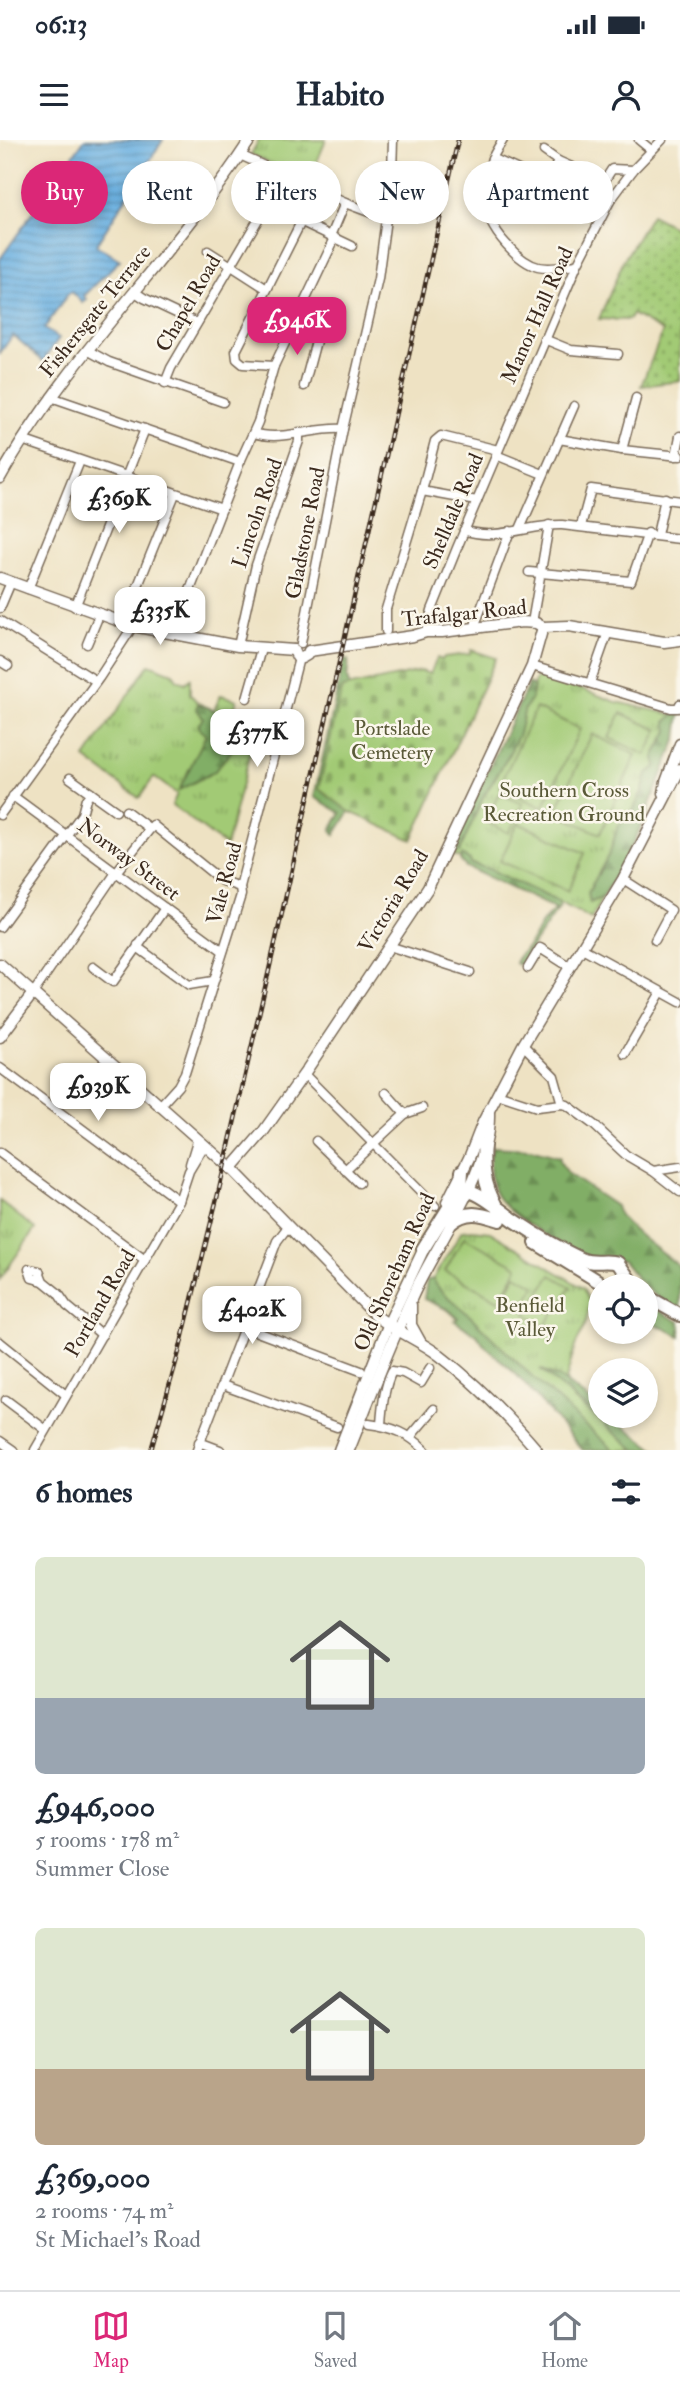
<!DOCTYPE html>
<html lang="en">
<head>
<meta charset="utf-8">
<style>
  :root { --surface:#fff; --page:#f6f6f7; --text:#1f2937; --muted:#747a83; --line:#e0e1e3; --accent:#db2777 }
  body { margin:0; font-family:"IM FELL Double Pica",serif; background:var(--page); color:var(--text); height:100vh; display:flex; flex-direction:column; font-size:26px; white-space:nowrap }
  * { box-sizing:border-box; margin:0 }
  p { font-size:23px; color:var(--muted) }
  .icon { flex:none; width:38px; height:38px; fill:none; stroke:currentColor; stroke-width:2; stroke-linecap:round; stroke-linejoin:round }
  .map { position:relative; height:1310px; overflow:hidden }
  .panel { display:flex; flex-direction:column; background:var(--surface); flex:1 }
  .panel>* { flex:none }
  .top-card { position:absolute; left:21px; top:21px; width:639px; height:63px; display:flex; gap:14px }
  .buttons { position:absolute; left:588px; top:1134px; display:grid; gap:14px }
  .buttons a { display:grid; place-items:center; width:70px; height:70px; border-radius:50%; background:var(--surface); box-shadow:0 4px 10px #0003; font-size:35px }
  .price { position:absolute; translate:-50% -60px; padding:0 16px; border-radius:14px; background:#fff; color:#222; font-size:23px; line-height:46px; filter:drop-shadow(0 2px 4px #0008) }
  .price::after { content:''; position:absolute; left:50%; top:42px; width:21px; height:16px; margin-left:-10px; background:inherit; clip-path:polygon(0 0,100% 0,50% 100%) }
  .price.on { background:var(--accent); color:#fff }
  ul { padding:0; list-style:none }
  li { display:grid; align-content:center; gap:14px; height:371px; padding:0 35px }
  li span { display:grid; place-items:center; height:217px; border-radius:10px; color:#555 }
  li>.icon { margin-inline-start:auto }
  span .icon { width:126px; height:126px; fill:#fffc; stroke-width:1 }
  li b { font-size:30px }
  h2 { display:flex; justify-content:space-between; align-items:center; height:84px; padding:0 35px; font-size:30px }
  .tag { padding:0 24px; border-radius:32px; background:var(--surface); box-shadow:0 4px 10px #0003; font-size:24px; line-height:63px }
  .tag.on { background:var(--accent); color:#fff }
  .status { display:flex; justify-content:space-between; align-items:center; height:49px; padding:0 35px; background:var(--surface); direction:ltr }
  .status svg { height:19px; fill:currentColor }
  header { display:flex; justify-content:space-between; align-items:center; height:91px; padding:0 35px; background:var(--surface); font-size:32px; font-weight:700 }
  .dock { display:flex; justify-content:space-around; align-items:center; height:98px; border-top:2px solid var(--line); background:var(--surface); font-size:19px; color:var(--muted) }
  .dock a { display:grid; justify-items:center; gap:4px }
  .dock .on { color:var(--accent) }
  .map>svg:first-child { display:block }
  .grass { fill:url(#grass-tufts); stroke:#6e7a4a; stroke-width:2 }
  .forest { fill:url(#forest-firs); stroke:#5e6c42; stroke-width:2 }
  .cemetery { fill:url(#cemetery-stones); stroke:#6e7a4a; stroke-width:2 }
  .garden { fill:url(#garden-dots); stroke:#6e7a4a; stroke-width:2 }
  .pitch { fill:#a2ca75; stroke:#6e7a4a; stroke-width:2 }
  .water { fill:url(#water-rules); stroke:#526d80; stroke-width:2 }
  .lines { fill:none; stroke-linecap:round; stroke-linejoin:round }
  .minor-casing { stroke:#7a6a58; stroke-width:11 }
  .major-casing { stroke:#7a6a58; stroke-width:13 }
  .highway-casing { stroke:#7a6a58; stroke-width:16 }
  .minor { stroke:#fff; stroke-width:8 }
  .major { stroke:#fff; stroke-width:10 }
  .highway { stroke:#fff; stroke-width:12 }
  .rail-casing { stroke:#3b2a1e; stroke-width:4.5 }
  .rail { stroke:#fbf7ec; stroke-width:2; stroke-dasharray:5; stroke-linecap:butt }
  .labels { text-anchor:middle; stroke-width:5; stroke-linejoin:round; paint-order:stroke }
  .street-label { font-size:21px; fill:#3b2a1e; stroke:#fbf7ec }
  .park-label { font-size:21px; fill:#5a5a38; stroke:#fbf7ec }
</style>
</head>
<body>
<div class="status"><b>06:13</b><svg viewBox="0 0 49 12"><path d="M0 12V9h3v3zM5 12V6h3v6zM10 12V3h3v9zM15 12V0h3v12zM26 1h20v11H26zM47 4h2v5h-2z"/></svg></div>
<header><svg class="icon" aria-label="menu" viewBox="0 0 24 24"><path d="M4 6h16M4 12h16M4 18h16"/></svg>Habito<svg class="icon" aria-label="person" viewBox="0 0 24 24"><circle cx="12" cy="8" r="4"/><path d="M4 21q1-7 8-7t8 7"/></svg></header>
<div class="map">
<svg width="680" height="1310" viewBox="0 0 680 1310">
  <defs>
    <pattern id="grass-tufts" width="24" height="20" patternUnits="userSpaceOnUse" patternTransform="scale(1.75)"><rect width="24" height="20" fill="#a2ca75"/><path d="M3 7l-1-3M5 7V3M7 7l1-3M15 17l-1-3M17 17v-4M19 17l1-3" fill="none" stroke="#85a45f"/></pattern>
    <pattern id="forest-firs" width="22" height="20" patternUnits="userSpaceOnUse" patternTransform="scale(1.75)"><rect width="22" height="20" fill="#81ae66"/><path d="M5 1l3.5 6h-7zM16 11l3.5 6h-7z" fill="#6b8e53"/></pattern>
    <pattern id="cemetery-stones" width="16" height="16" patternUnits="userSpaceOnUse" patternTransform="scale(1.75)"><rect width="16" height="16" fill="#a2ca75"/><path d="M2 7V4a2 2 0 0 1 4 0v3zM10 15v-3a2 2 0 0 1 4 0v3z" fill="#85a45f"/></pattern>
    <pattern id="garden-dots" width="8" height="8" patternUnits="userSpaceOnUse" patternTransform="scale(1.75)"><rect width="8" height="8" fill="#a2ca75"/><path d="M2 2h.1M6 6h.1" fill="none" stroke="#85a45f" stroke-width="1.8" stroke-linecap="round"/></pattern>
    <pattern id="water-rules" width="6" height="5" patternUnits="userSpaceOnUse" patternTransform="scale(1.75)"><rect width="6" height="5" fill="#6ab0e1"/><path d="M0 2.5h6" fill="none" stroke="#588fb6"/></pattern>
  </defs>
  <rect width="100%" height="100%" fill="#fbf7ec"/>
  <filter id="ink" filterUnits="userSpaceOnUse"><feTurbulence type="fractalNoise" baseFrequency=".0143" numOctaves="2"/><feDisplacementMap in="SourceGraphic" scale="14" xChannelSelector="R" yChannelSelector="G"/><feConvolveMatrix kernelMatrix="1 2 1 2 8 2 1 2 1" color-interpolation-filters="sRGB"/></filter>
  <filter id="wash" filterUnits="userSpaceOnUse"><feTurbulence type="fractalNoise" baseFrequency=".00686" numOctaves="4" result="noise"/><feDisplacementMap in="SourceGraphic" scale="28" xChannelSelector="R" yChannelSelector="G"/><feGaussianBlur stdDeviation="1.57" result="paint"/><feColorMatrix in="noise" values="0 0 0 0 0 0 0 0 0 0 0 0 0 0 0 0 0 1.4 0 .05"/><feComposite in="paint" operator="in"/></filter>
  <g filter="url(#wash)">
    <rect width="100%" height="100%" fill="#eee2c3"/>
    <g class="grass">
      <path d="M259,0h67l-17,41 -58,-27z"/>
      <path d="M149,524l24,9 4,7 8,3 5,-4v15l8,9 16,7 7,-15 16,5 -9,31 24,14 -26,101 -54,-41 5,-11 -23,-17 -15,21 -54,-40z"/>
      <path d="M537,537l37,9 42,16 64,14 -35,103 -54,100 -32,-17 -110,-49z"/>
      <path d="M0,1061l35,28 -35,50z"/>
      <path d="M472,1090l18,2 93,56 7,15 -4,20 -11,23 -9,34 7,19 63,51h-53l-66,-75 -33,-30 -7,-10 -22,-14 2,-3 -9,-8 -24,-11 9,-20 29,-48z"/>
    </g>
    <g class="forest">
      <path d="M344,519l4,1c2,10 -4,16 2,26l9,-1 -6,121 -18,29 -4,-5 10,-17 -27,-16z"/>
      <path d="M529,543l5,4 -3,13 -6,8 -6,26 -13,26 -22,36 -25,56h-9z"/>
      <path d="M198,564l16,6 6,9 -8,6 8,7 6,-1 6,5 -4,7 5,6 -19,23 -35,18 27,-55 -6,-5 -1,-6 4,-6 -7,-10z"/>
      <path d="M677,572h3l-3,26 -41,100 -33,59 -13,6 -2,-10 22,-41 8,-26 16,-17 9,-20 4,-15 9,-7 -1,-12 13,-24 -2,-9z"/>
      <path d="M462,715l8,5 1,4 18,5 70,33 1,4 -41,59 -4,-2c3,-8 8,-11 14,-18 10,-14 11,-25 27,-36l-90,-42 -6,-7z"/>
      <path d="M492,1007l38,2 30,8v5l9,12 47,32c2,17 50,49 64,61v44c-25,-13 -40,-27 -57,-50 -10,0 -23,1 -33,-3 -24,-10 -88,-44 -96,-68 -5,-14 -5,-29 -2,-43z"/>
      <path d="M433,1139c7,15 25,25 38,38 46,46 93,90 143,133h-31l-66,-75 -33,-30 -7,-10 -22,-14 3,-3 -10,-9 -24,-10 3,-19z"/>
      <path d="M646,1164l34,18v14l-34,-16z"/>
      <path d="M540,1229l20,9 40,30v8h10l46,34h-20l-17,-13z"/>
    </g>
    <path class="cemetery" d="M471,510l25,8 -84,182 -62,-28 -31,-23 23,-101 79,-17 9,3 7,-16 5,2 2,-3 26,-3z"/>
    <path class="garden" d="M651,75l29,15v151l-39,5 22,-55 -31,-17 -3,6 -30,-1 25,-59z"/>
    <g class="pitch">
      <path d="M536,568l44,21 -37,79 -44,-21z"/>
      <path d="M621,573l37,17 -12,25 -37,-17z"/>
      <path d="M592,594l44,21 -36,79 -45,-21z"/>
      <path d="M499,653l24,11 -14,29 -23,-11z"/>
      <path d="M518,683l67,30 -17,38 -68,-30z"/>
      <path d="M464,1097l54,30 -18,34 -55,-30z"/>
      <path d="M516,1135l19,11 -13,22 -19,-11z"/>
      <path d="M551,1135l20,12 -26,39 -19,-12z"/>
    </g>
    <path class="water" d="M84,0h79l-67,105 24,15 -36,36 3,3 -4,4 -11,-11 -4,2 -24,35 15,9 -16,23 -30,-26 -13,18v-94z"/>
  </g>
  <g filter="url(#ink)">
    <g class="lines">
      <defs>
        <g id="minor">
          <path d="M503,0c-25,36 -26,73 4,105 9,10 19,19 31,22 12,3 27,-1 39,-2"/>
          <path d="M639,0l11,9"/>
          <path d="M544,11l14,10"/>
          <path d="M240,15l105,48 40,15"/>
          <path d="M492,18l35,16 13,11 10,-6 8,-18 16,7"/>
          <path d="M392,26l23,1 15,8 -8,27"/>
          <path d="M540,45c2,13 8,15 18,20"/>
          <path d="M254,59l98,47"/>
          <path d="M610,61l-7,-18 9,-14 21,1"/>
          <path d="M331,96l14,-33"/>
          <path d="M208,111l59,38"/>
          <path d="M135,152l9,6 53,25"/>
          <path d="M293,186l21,11 2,4 -12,45"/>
          <path d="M544,199l27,11 47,4"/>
          <path d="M87,210l22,12 114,40"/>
          <path d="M274,226l-31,-2 -6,-5 -1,-8 65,-129"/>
          <path d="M165,243l6,-15 95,-162"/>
          <path d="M51,257l189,65"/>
          <path d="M254,293c27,9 60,-6 89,-4"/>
          <path d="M559,299l63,11 58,6"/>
          <path d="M22,300l200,69"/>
          <path d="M622,310l14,-52"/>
          <path d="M496,315l47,19"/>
          <path d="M676,316l4,-20"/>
          <path d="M477,361l-55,-10 13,-50 6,-5 57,14"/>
          <path d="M581,386l10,-37 89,12"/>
          <path d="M520,389l54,-123"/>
          <path d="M464,390c32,12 66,-6 98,-5l118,14"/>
          <path d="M657,395l8,-37"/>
          <path d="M529,432l102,9 17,-48"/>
          <path d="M28,449l52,-128"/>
          <path d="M75,467l70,-178"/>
          <path d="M0,468l11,-26"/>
          <path d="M533,477l16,-92"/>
          <path d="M0,481l96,60"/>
          <path d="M476,482l34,-91"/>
          <path d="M123,483l52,-129"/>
          <path d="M386,491v-22l36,-118"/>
          <path d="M426,492l6,-22 25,-62 120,-283 33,-64 23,-31 29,-30"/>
          <path d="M173,494l67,-172 18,-40 16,-56 61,-128"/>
          <path d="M301,503l42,-214 35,-150 14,-106 1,-33"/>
          <path d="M87,504l12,-29"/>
          <path d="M238,506l18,-81 43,-124v-9"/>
          <path d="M0,521l8,5"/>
          <path d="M532,526l139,42h7l2,-4"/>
          <path d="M590,543l18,-51"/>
          <path d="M247,558l14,-49"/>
          <path d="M70,638l46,33"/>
          <path d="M13,656l210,155"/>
          <path d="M126,671l24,18"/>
          <path d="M0,675l99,-137 34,-52"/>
          <path d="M623,739l48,31 -16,30"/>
          <path d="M0,787l82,-113 4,-15 5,-6"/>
          <path d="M138,805l2,4 49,36 24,-4"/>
          <path d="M389,806l81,26"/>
          <path d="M582,808l98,54"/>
          <path d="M93,827l20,15 52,-74"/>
          <path d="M528,828l12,-20 30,19"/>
          <path d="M34,852l83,-121 36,-46 69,56 18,6"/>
          <path d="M523,905l31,31 8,28"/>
          <path d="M625,914l36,-62"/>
          <path d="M0,928l179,133"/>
          <path d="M304,934l131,132"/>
          <path d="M386,953l19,21"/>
          <path d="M497,954l40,13 25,-3 5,1 27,20 32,30 27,16 27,21"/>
          <path d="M159,967l19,-21 7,-13 56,-178 -1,-8 59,-229"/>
          <path d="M316,1001l43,42"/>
          <path d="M0,1013l145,107"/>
          <path d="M190,1024l7,-23"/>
          <path d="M345,1030l60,-56 17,-6"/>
          <path d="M653,1031l27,-4"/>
          <path d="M43,1141l-4,-10 -10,-2 3,9 11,3 15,12 9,13 35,29"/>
          <path d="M244,1187l117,44"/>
          <path d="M0,1202l66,53"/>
          <path d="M222,1245l115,42"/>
          <path d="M6,1260l40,30"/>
          <path d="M369,1284c24,3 39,9 56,26"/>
          <path d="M381,1285c1,-18 3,-38 11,-54l11,2 18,10 9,-15"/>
          <path d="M411,1296l23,-27"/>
          <path d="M0,1301l13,9"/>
          <path d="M199,1302l21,8"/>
          <path d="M35,1310l144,-249 10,-30 15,-25"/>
          <path d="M197,1310l80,-209 10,-13"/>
        </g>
        <g id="major">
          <path d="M0,338c69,-123 173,-220 250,-338"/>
          <path d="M0,438l133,48 105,20 56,4"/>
          <path d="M294,510l3,7 5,1 5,-3 2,-4"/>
          <path d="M309,511l104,-15 13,-4h16l80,-10 14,1 7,4 26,-1 95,16 16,-2"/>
          <path d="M664,653l2,-11 14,-38"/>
          <path d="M0,824l235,208 140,143c20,16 44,25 64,40 37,28 68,60 98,95"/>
          <path d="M0,897l34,-45"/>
          <path d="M231,1029l32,-37 41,-58 124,-186 104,-222 11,-39"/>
          <path d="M447,1062l22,-44 14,-36 40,-77 100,-166 57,-110"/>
          <path d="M411,1165v20l10,18"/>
          <path d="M339,1310l52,-132 35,-74"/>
          <path d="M349,1310c21,-52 40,-104 64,-155 24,-52 78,-124 76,-182"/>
        </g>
        <g id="highway">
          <path d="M484,1004c-2,22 0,40 11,60"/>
          <path d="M462,1031l-1,17 5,7"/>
          <path d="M451,1083c16,-14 30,-9 49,-3"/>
          <path d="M536,1103l62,38"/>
          <path d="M423,1109l35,-56 9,-3c17,5 33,20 47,30 21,14 44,28 67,39 13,6 24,0 37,4l16,23"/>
          <path d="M646,1156l34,19"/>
        </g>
      </defs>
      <use href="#minor" class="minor-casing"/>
      <use href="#major" class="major-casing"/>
      <use href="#highway" class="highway-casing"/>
      <use href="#minor" class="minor"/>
      <use href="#major" class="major"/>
      <use href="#highway" class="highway"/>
      <defs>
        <path id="rail" d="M151,1310l28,-98 39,-158 240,-1054"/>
      </defs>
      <use href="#rail" class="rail-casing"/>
      <use href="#rail" class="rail"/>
    </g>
  </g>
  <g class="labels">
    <g class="street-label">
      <text transform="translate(188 163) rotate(-60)" y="7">Chapel Road</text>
      <text transform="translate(95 171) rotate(-51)" y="7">Fishersgate Terrace</text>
      <text transform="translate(537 175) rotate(-66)" y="7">Manor Hall Road</text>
      <text transform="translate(453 371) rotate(-67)" y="7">Shelldale Road</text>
      <text transform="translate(257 373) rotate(-71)" y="7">Lincoln Road</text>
      <text transform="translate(305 393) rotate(-79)" y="7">Gladstone Road</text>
      <text transform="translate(464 473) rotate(-6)" y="7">Trafalgar Road</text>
      <text transform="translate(129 719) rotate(37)" y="7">Norway Street</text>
      <text transform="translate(224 743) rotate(-75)" y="7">Vale Road</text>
      <text transform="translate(393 761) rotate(-59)" y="7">Victoria Road</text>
      <text transform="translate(394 1132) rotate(-66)" y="7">Old Shoreham Road</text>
      <text transform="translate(100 1163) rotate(-60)" y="7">Portland Road</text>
    </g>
    <g class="park-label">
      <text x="392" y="595">Portslade<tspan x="392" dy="24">Cemetery</tspan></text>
      <text x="564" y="657">Southern Cross<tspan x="564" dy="24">Recreation Ground</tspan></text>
      <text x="530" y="1172">Benfield<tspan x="530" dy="24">Valley</tspan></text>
    </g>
  </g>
</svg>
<div class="buttons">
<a><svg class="icon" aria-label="locate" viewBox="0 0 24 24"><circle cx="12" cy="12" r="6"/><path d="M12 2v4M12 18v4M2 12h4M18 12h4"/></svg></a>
<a><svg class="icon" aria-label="layers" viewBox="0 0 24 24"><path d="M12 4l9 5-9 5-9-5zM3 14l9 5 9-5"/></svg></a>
</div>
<b class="price on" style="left:297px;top:217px">£946K</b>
<b class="price" style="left:119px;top:395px">£369K</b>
<b class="price" style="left:160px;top:507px">£335K</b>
<b class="price" style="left:257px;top:629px">£377K</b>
<b class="price" style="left:98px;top:983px">£939K</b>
<b class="price" style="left:252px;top:1206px">£402K</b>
<div class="top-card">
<a class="tag on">Buy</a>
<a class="tag">Rent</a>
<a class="tag">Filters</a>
<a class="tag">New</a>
<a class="tag">Apartment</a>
</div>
</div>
<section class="panel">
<h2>6 homes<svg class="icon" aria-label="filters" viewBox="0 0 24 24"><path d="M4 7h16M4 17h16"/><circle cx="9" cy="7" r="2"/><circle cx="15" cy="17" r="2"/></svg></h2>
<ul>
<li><span style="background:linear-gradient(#dfe7d0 65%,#9aa5b1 0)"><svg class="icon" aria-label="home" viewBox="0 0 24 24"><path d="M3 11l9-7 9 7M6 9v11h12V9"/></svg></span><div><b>£946,000</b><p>5 rooms · 178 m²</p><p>Summer Close</p></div></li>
<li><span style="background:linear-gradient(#dfe7d0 65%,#b9a48a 0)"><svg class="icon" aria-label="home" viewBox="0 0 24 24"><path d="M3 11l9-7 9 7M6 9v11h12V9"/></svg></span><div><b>£369,000</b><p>2 rooms · 74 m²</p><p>St Michael's Road</p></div></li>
</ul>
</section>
<nav class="dock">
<a class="on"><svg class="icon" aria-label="map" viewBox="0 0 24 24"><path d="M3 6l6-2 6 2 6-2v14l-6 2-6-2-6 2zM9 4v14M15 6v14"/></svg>Map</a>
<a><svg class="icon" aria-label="saved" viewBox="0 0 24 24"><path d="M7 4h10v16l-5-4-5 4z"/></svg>Saved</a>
<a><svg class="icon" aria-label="home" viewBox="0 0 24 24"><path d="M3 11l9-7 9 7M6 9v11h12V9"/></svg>Home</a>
</nav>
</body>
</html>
